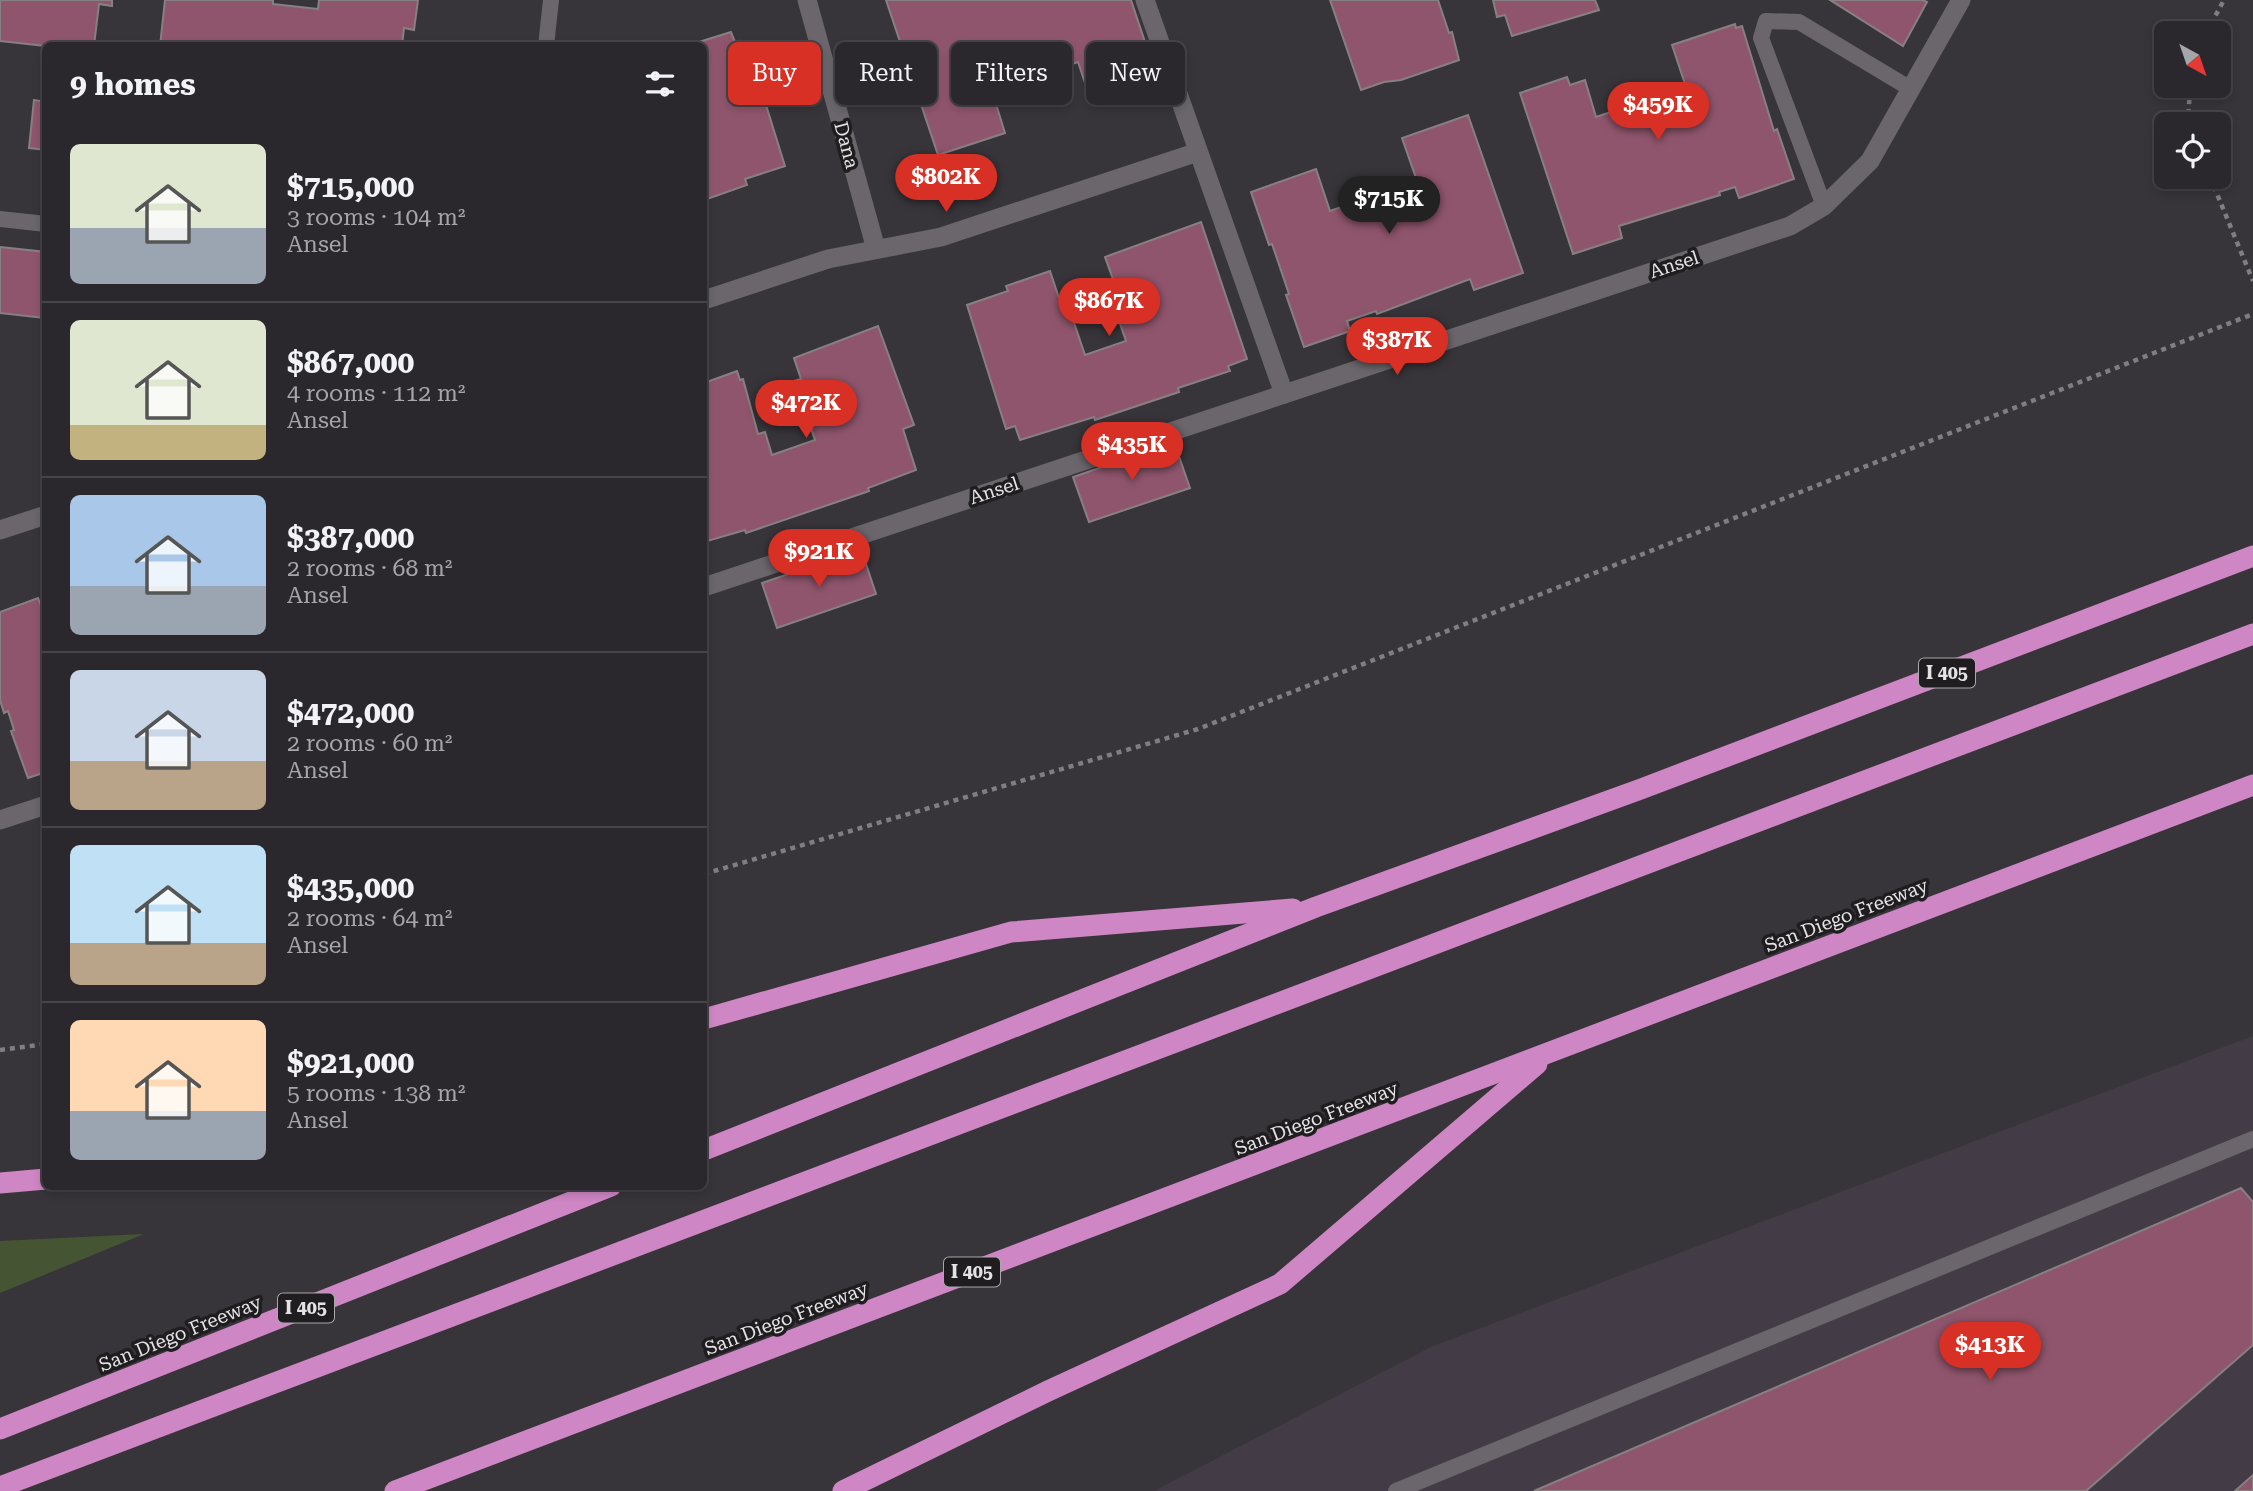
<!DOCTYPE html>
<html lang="en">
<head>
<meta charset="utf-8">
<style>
  :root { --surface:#2a282c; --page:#323034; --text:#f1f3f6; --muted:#a5a6a9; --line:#464448; --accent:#d93025 }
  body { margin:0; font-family:"Roboto Serif",serif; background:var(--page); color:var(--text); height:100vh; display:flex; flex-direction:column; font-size:26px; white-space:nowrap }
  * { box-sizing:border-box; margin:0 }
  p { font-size:23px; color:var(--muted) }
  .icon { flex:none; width:38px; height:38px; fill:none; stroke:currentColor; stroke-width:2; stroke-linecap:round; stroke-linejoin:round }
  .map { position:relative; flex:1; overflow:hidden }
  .panel { position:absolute; left:42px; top:42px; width:665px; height:1148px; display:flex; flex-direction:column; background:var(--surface); border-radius:10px; box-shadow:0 4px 10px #0003,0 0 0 2px var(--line) }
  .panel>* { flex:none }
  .hud { position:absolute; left:728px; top:42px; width:665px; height:63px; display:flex; gap:14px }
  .needle { width:46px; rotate:140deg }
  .controls { position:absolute; left:2154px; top:21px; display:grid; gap:14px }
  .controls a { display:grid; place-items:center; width:77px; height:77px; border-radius:10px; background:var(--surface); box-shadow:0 4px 10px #0003,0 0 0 2px var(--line); font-size:35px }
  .price { position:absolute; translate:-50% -60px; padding:0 16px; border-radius:24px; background:var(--accent); color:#fff; font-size:23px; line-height:46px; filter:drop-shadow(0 2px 4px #0008) }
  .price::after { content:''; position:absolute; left:50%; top:42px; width:21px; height:16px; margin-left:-10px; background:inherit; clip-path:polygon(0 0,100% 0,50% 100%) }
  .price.active { background:#222; color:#fff }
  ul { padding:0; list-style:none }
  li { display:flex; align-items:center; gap:21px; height:175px; padding:0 28px }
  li+li { border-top:2px solid var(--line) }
  li span { display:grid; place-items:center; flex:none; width:196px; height:140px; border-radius:10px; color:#555 }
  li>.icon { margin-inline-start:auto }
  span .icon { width:84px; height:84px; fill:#fffc; stroke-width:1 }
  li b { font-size:30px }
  h2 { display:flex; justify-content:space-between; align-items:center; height:84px; padding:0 28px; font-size:30px }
  .tag { padding:0 24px; border-radius:10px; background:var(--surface); box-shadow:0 4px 10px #0003,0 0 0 2px var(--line); font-size:24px; line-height:63px }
  .tag.active { background:var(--accent); color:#fff }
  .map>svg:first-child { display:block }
  .built { fill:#433c46 }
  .green { fill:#455533 }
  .building { fill:#8f556c; stroke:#878082; stroke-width:2 }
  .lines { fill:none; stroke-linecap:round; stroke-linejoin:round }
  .path { stroke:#807e82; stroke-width:4.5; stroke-dasharray:5 5; stroke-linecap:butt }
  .service { stroke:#6a666c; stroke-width:16 }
  .minor { stroke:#6a666c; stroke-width:19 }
  .motorway { stroke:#cf86c4; stroke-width:21 }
  .labels { text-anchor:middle; stroke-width:7; stroke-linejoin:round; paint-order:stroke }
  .shield { fill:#1f1d1f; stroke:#a9a7aa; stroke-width:2 }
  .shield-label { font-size:18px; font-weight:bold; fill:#e4e2e5 }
  .street-label { font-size:19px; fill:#e4e2e5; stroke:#1f1d1f }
</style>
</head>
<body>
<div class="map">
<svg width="2253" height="1491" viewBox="0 0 2253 1491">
  <rect width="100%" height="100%" fill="#38353a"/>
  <path class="built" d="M2253,1036v455h-1099l277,-144z"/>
  <path class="green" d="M144,1234l-144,59v-52z"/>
  <g class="building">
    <path d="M0,0h112v6l-13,-2 -5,42 -48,-3 -1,3 -45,-5z"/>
    <path d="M165,0h108v4l45,5 1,-9h99l-4,30 -10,-2 -2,18h-242z"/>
    <path d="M886,0h245l28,84 -46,16 -3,-9 -20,7 -12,-36 -86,29 13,42 -67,22z"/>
    <path d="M1330,0h108l11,33 3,-1 7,28 -58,20 -17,2 -23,8z"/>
    <path d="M1493,0h102l4,10 -87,26 -7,-21 -8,2z"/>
    <path d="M1830,0h93l4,2 -24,44z"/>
    <path d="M1735,24l1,4 6,-2 32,105 3,-2 17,50 -55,19 -4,-11 -16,5 1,3 -101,31 3,12 -49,16 -53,-161 47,-16 3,8 15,-5 11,37 90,-30 -14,-42z"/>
    <path d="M731,32l4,10 5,-1 11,36 6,-1 28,90 -40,13 2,6 -43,15v-154h-18z"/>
    <path d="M34,100l12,2v48l-17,-2z"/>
    <path d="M1468,115l55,158 -49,17 -4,-11 -93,35 -1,-3 -29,10 3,10 -46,16 -18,-52 3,-1 -17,-50 -3,1 -18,-53 65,-23 14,42 87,-30 -15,-43z"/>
    <path d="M1201,222l46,137 -19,7 2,5 -52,17 1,4 -84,28 -1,-3 -74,23 -5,-14 -9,3 -39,-124 41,-14 -2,-5 44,-15 9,27 6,-2 20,59 41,-14 -8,-23 8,-3 -21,-58z"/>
    <path d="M0,247l46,5 -2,66 -44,-5z"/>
    <path d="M878,326l36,99 -11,4 13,41 -48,18 1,3 -123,42 -1,-3 -41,12v-159l33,-12 3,9 3,-1 15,55 7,-2 7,23 43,-15 -21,-59 7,-2 -7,-21z"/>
    <path d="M1174,442l16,46 -101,34 -16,-45z"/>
    <path d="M861,549l15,45 -99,34 -15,-45z"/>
    <path d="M38,598l8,20v154l-18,6 -17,-47 3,-1 -6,-19 -4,2 -4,-13v-88z"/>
    <path d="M2241,1188l12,14v143l-167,146h-552z"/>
    <path d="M2253,1475v16h-18z"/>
  </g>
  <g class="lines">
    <g class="path">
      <path d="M2206,33l18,-33"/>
      <path d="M2188,124l2,-38"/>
      <path d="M2210,177l43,104"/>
      <path d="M704,874l494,-145 1055,-415"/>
      <path d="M0,1050l46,-6"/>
    </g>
    <g class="service">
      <path d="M546,46l5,-46"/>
      <path d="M1824,206l-63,-168 5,-17 33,1 112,67"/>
      <path d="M0,219l46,5"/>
      <path d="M1396,1491l857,-352"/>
    </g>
    <g class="minor">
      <path d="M807,0l69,249"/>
      <path d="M1145,0l139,394"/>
      <path d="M704,300l124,-41 113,-22 257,-85"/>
      <path d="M0,530l46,-15"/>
      <path d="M704,587l1086,-361 34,-20 46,-45 91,-161"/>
      <path d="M0,820l46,-15"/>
    </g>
    <g class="motorway">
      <path d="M704,1019l307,-87 282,-23"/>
      <path d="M704,1150l612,-243 325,-118 612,-233"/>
      <path d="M0,1183l46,-4"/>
      <path d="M0,1429l611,-243"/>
      <path d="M0,1487l2253,-853"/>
      <path d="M395,1491l1858,-706"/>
      <path d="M843,1491l205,-100 232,-107 257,-220"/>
    </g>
  </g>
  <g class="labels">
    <g class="shield">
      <rect x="1919" y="658.5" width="56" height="29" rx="5"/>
      <rect x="944" y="1257.5" width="56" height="29" rx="5"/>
      <rect x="278" y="1293.5" width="56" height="29" rx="5"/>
    </g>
    <g class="shield-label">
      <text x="1947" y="679">I 405</text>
      <text x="972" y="1278">I 405</text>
      <text x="306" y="1314">I 405</text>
    </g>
    <g class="street-label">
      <text transform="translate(847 145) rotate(75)" y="7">Dana</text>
      <text transform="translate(1674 264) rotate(-18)" y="7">Ansel</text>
      <text transform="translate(994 490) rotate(-18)" y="7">Ansel</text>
      <text transform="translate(1846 915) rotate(-21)" y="7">San Diego Freeway</text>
      <text transform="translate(1316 1118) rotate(-21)" y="7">San Diego Freeway</text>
      <text transform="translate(786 1318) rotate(-21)" y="7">San Diego Freeway</text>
      <text transform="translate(180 1333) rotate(-22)" y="7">San Diego Freeway</text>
    </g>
  </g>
</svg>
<div class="controls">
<a><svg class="needle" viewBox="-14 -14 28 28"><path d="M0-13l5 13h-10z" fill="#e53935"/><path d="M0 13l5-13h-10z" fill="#a5a6a9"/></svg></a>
<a><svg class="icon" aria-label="locate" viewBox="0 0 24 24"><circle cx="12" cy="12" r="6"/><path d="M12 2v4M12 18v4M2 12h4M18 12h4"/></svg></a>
</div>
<b class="price" style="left:1658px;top:142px">$459K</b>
<b class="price" style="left:946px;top:214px">$802K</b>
<b class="price active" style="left:1389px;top:236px">$715K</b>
<b class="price" style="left:1109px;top:338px">$867K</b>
<b class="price" style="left:1397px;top:377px">$387K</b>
<b class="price" style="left:806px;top:440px">$472K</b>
<b class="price" style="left:1132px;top:482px">$435K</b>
<b class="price" style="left:819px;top:589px">$921K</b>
<b class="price" style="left:1990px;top:1382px">$413K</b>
<div class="hud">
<a class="tag active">Buy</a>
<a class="tag">Rent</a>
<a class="tag">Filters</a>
<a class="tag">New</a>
</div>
<section class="panel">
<h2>9 homes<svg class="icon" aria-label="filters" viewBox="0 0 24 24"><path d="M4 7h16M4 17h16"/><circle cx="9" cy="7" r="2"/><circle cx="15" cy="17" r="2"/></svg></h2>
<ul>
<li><span style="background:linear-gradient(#dfe7d0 60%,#9aa5b1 0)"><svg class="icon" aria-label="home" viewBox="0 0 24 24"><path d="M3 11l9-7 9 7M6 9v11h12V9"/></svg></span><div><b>$715,000</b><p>3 rooms · 104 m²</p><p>Ansel</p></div></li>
<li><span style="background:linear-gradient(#dfe7d0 75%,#c2b280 0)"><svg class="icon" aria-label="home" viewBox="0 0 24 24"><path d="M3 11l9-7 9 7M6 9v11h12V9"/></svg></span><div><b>$867,000</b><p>4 rooms · 112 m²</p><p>Ansel</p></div></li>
<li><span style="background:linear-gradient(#a9c7e8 65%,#9aa5b1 0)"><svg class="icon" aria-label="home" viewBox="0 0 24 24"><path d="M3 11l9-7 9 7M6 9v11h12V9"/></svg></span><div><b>$387,000</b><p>2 rooms · 68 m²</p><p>Ansel</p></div></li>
<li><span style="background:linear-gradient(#c9d6e8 65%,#b9a48a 0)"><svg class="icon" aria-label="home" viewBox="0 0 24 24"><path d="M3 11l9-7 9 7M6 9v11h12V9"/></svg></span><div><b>$472,000</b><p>2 rooms · 60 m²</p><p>Ansel</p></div></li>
<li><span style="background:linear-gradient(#bfe0f5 70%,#b9a48a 0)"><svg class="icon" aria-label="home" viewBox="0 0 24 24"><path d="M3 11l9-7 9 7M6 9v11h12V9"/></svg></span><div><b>$435,000</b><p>2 rooms · 64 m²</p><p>Ansel</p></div></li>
<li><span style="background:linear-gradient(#ffd9b3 65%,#9aa5b1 0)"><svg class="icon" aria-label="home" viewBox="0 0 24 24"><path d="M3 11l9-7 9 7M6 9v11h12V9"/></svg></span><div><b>$921,000</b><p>5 rooms · 138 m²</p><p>Ansel</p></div></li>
</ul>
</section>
</div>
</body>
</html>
